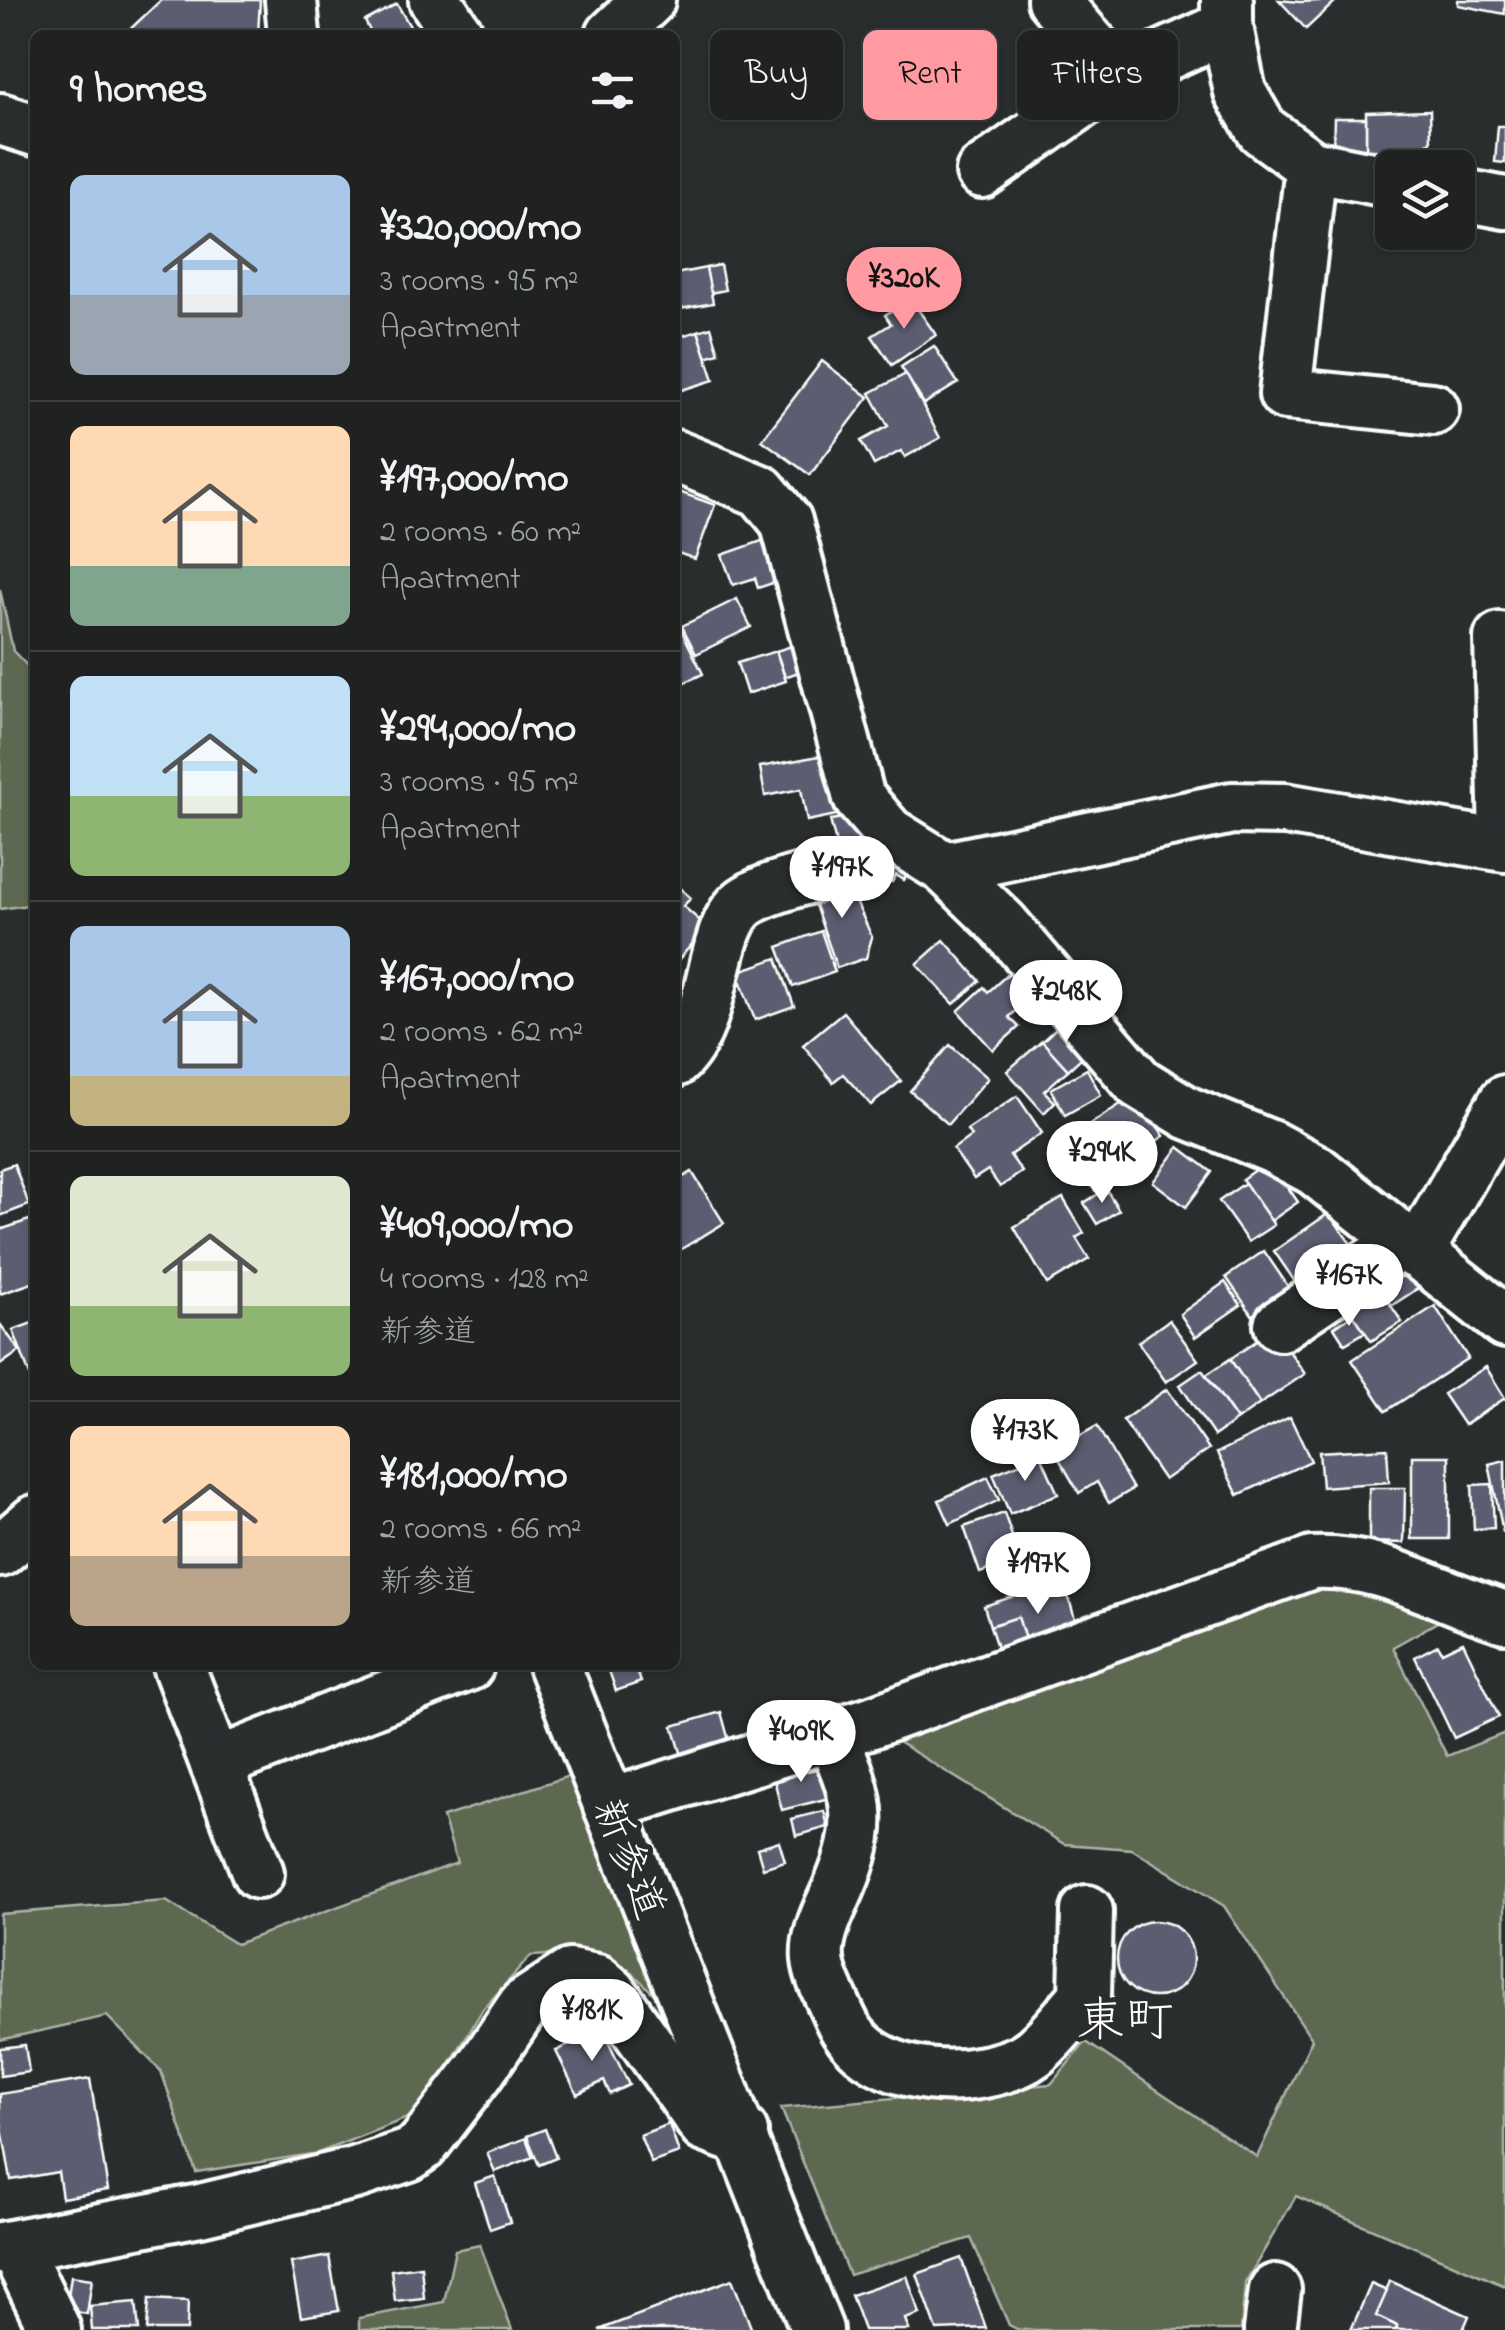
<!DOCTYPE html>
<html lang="en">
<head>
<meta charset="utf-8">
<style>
  :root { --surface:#202222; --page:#2d2f2f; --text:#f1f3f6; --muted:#a2a4a5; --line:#3d3f40; --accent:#ff9aa2 }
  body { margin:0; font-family:"Indie Flower","Klee One",sans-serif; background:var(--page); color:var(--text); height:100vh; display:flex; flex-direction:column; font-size:38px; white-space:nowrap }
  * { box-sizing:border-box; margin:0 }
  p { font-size:32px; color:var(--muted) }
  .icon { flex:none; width:55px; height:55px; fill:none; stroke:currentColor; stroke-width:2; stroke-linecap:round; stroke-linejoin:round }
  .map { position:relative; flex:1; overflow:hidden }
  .details { position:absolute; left:30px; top:30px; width:650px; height:1640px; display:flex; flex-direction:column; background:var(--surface); border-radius:15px; box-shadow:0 2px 8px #0004,0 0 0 2px var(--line) }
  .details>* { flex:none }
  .banner { position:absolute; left:710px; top:30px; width:645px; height:90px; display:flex; gap:20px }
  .controls { position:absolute; left:1375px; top:150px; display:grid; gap:20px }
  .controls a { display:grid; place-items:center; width:100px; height:100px; border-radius:15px; background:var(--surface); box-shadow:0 2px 8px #0004,0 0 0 2px var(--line); font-size:50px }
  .price { position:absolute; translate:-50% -85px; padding:0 22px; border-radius:35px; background:#fff; color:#222; font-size:32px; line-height:65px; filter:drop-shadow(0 2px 5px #0008) }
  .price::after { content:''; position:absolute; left:50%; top:60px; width:30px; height:22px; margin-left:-15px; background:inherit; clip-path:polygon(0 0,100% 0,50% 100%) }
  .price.on { background:var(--accent); color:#111 }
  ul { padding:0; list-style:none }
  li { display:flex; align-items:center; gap:30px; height:250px; padding:0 40px }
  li+li { border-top:2px solid var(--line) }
  li span { display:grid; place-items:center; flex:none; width:280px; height:200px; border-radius:15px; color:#555 }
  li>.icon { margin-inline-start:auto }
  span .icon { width:120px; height:120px; fill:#fffc; stroke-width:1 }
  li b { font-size:42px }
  h2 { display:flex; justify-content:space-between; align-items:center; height:120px; padding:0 40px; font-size:42px }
  .pill { padding:0 35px; border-radius:15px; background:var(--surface); box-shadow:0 2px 8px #0004,0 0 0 2px var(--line); font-size:35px; line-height:90px }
  .pill.on { background:var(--accent); color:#111 }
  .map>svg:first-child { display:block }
  .green { fill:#5b6850; stroke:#adb4a8; stroke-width:2.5 }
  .building { fill:#5b5d6f; stroke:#fff; stroke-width:2.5 }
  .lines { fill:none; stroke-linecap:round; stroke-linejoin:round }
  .minor-casing { stroke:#fff; stroke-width:58 }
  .minor { stroke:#2a2d2e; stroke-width:50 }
  .labels { text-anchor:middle; stroke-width:10; stroke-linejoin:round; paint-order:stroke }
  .street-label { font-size:42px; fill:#fff; stroke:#2a2d2e }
  .quarter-label { font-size:48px; fill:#fff; stroke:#2a2d2e }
</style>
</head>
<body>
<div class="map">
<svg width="1505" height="2330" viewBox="0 0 1505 2330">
  <rect width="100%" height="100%" fill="#2a2d2e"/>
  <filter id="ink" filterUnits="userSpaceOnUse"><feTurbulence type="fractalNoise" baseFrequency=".01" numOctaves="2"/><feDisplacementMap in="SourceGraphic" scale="20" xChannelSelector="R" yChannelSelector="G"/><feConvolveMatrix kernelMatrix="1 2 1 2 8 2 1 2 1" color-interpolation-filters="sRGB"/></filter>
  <g filter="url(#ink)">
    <g class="green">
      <path d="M0,589l13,62 22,23v230l-35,5z"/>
      <path d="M1319,1573l129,43 -55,31 54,109 58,-23v553l-209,-90 -51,87 -4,47h-222l-10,-5 -38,-87 -122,37 -68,-167 270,-24 35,-42 171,115 55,-118 -88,-133 -92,-57 -68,-5 -166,-102z"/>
      <path d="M569,1776l103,237 -43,-44 -42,-16 -56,3 -48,53 -63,104 -102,40 -122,19 -35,-101 -54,-55 -107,24v-126l166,-13 70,43 221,-81 -14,-46z"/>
      <path d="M480,2245l32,85h-153v-12l85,-16 11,-52z"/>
    </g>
    <g class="building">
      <path d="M161,0h99l-2,35h-134z"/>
      <path d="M1279,0l21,2 37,-2 -31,29z"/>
      <path d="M1458,0h47v14l-47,-9z"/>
      <path d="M397,4l18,31h-51l6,-4 -5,-10z"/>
      <path d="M1430,110l1,32 -23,9 -42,-1v-38z"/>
      <path d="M1334,118h32v32h-33z"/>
      <path d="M1498,126h7v37l-10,-1z"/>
      <path d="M720,265l5,25 -15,3 -4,-25z"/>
      <path d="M706,268l7,35 -38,7v-36z"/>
      <path d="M910,298l26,37 -44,30 -20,-29 19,-12 -6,-9z"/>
      <path d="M711,327l8,26 -13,4 -8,-26z"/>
      <path d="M698,331l16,49 -39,12v-54z"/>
      <path d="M934,346l24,37 -34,21 -23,-37z"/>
      <path d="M822,361l47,36 -59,78 -48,-35z"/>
      <path d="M906,374l34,64 -35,19 -4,-6 -27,14 -13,-24 27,-15 -18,-33z"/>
      <path d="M679,492l36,13 -20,54 -20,-7v-49z"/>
      <path d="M770,538l15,41 -27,9 -3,-10 -22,7 -11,-30z"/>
      <path d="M737,599l14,28 -55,27 -14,-28z"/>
      <path d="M676,619l27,55 -28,13v-67z"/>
      <path d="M798,644l9,25 -22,8 -9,-26z"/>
      <path d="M776,651l10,30 -39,13 -10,-31z"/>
      <path d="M835,753l11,60 -39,8 -6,-32 -36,7 -5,-29z"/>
      <path d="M863,815l4,20 -13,9 -17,3 -7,-27z"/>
      <path d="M886,841l23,31 -5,8 -8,-5 -4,7 -23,-14z"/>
      <path d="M844,875l28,62 -6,21 -29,10 -28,-80z"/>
      <path d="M675,884l16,14 -8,8 24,21 -28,32 -4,-3z"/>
      <path d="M821,931l14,41 -42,15 -15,-40z"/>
      <path d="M944,940l36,41 -26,23 -37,-40z"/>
      <path d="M777,958l17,48 -39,14 -18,-48z"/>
      <path d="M1019,964l22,24 -32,29 10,10 -26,23 -35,-39 26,-24 4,5z"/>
      <path d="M843,1012l58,69 -30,24 -28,-31 -10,8 -30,-37z"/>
      <path d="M1065,1020l26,29 -23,21 -26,-29z"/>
      <path d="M1042,1041l26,29 -24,21 11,11 -11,11 -37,-42z"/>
      <path d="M950,1045l38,33 -40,46 -38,-33z"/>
      <path d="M1087,1069l14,26 -36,20 -14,-26z"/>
      <path d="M1136,1094l28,42 -29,19 4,7 -44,29 -32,-49z"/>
      <path d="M1017,1096l25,37 -32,22 12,17 -22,15 -12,-17 -14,9 -21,-30 18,-13 -4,-6z"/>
      <path d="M1179,1147l33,25 -26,35 -33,-25z"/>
      <path d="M1269,1160l29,42 -27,19 -29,-42z"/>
      <path d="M14,1164l15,41 -29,11v-47z"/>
      <path d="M692,1172l32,51 -46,28 -3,-4v-65z"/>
      <path d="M1245,1183l29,42 -26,17 -29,-41z"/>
      <path d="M1106,1189l13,21 -22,14 -13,-21z"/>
      <path d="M1063,1198l21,35 -8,5 13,21 -42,25 -33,-57z"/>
      <path d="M1329,1213l29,41 -56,38 -28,-41z"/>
      <path d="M35,1218v64l-35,12v-64z"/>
      <path d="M1264,1251l34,50 -38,25 -34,-49z"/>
      <path d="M1408,1252l20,30 -37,24 -20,-31z"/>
      <path d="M1225,1282l16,23 -46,32 -15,-23z"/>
      <path d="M1378,1286l24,36 -31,19 -23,-35z"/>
      <path d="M1435,1306l33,52 -82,53 -34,-51z"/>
      <path d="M1353,1314l12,18 -20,12 -11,-17z"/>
      <path d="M1169,1320l29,40 -32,22 -28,-40z"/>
      <path d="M35,1322v67l-22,-59z"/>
      <path d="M0,1324l20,27 -20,14z"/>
      <path d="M1274,1329l31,45 -45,30 -30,-45z"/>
      <path d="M1230,1359l30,45 -23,16 -31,-45z"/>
      <path d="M1486,1367l19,31 -41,27 -21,-31z"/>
      <path d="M1202,1370l35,50 -23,16 -34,-51z"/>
      <path d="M1167,1389l42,60 -45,31 -41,-60z"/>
      <path d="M1290,1417l21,44 -73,34 -21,-42z"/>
      <path d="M1097,1426l36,63 -24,14 -12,-21 -18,11 -25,-43z"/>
      <path d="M1387,1448l2,34 -67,5 -3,-35z"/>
      <path d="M1041,1455l17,39 -48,20 -17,-40z"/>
      <rect x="1412" y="1456" width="37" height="83"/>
      <path d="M1505,1460v72h-2l-14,-68z"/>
      <path d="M988,1477l11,23 -49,24 -11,-24z"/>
      <path d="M1492,1484l2,44 -20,1 -2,-44z"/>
      <path d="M1369,1488h36l-1,55 -35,-1z"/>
      <path d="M1004,1513l16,46 -40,14 -16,-46z"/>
      <path d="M1042,1587l4,9 20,-7 14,47 -51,16 -11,-35 -28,9 -6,-20z"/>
      <path d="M1018,1617l11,35 -28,8 -11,-34z"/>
      <path d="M1463,1642l36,75 -45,21 -39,-81 23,-12 4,7z"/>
      <path d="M607,1665h28l6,17 -25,9z"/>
      <path d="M721,1712l10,36 -47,14 -11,-36z"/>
      <path d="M819,1760l10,38 -47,12 -10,-38z"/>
      <path d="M824,1811l4,16 -32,9 -4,-17z"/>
      <path d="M779,1841l6,20 -22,7 -6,-20z"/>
      <circle cx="1155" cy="1959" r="38"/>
      <path d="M602,2029l27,56 -19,9 -6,-13 -27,13 -21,-43z"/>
      <path d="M25,2045l4,27 -29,4v-28z"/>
      <path d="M90,2079l18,111 -46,8 -4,-26 -47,8 -11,-63v-23z"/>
      <path d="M669,2124l10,29 -28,10 -11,-28z"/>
      <path d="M545,2129l11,29 -17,7 -12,-29z"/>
      <path d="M526,2138l7,19 -38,15 -8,-19z"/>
      <path d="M495,2176l15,46 -20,7 -15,-46z"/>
      <path d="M329,2256l10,55 -38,6 -10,-54z"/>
      <path d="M961,2258l25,70 -49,2 -20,-56z"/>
      <path d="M421,2266l3,32 -29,3 -4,-31z"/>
      <path d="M71,2276l21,3 -5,35 -21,-4z"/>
      <path d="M907,2276l13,38 -15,5 4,11h-45l-13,-35z"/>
      <path d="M732,2279l20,51h-153z"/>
      <path d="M1390,2281l79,35 -6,14h-67l1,-4 -21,-10z"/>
      <path d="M1371,2284l16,7 -11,25 21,10 -1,4h-45z"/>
      <path d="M149,2299l39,2 -1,29h-40z"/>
      <path d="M136,2302l3,28h-47l-2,-24z"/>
    </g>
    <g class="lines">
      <defs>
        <g id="minor">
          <path d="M291,0l3,35"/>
          <path d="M435,0l23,35"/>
          <path d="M1053,0l66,76"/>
          <path d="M1227,0v27l13,65 22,38 49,36 81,16"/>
          <path d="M612,35l37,-35"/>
          <path d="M0,119l35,11"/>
          <path d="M1311,166l-26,228 148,15"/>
          <path d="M982,172l137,-96 108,-49"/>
          <path d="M1458,194l47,9"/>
          <path d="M675,456l86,35 25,30 73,277 30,35 56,35 58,56 136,159 49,30 84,34 43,23 190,152"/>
          <path d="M1500,638l5,202"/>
          <path d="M945,868l287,-60 53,1 220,37"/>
          <path d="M675,1061c45,-40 33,-137 73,-161 21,-13 52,-19 75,-27"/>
          <path d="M1417,1253l88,-152"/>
          <path d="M1280,1325l123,-83"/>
          <path d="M0,1551l35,-30"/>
          <path d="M178,1665l80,208"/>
          <path d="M554,1665l263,665"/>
          <path d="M831,1735c33,68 34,97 2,166 -8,17 -17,38 -15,58 1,14 9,30 15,43 4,9 8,19 13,27 28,44 92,52 138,43 15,-3 36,-9 49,-19 19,-15 35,-38 52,-56l2,-86"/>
          <path d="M216,1764l252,-99"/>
          <path d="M609,1805l260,-82 443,-160c69,-4 128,34 193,54"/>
          <path d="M15,2247l40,83"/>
          <path d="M0,2248l200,-38 155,-37 54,-18 13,-9 56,-73 46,-68 46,-30 27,5 14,12 94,134 21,8 16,-2"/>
          <path d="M1270,2330l5,-40"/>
        </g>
      </defs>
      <use href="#minor" class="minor-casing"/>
      <use href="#minor" class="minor"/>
    </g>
  </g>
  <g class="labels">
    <g class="street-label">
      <text transform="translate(631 1858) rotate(68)" y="15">新参道</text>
    </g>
    <g class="quarter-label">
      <text x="1125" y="2035">東町</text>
    </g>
  </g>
</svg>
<div class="controls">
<a><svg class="icon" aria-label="layers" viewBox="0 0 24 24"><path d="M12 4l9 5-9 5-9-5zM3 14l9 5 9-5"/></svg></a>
</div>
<b class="price on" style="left:904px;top:332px">¥320K</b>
<b class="price" style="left:842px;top:921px">¥197K</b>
<b class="price" style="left:1066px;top:1045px">¥248K</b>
<b class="price" style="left:1102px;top:1206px">¥294K</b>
<b class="price" style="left:1349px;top:1329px">¥167K</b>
<b class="price" style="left:1025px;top:1484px">¥173K</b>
<b class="price" style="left:1038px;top:1617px">¥197K</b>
<b class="price" style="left:801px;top:1785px">¥409K</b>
<b class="price" style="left:592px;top:2064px">¥181K</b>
<div class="banner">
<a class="pill">Buy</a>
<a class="pill on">Rent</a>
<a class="pill">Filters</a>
</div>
<section class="details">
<h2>9 homes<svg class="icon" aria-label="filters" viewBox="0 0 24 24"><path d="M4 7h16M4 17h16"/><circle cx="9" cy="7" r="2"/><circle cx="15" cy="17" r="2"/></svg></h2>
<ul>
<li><span style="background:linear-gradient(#a9c7e8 60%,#9aa5b1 0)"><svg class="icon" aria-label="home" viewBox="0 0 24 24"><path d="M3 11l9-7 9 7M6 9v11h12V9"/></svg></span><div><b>¥320,000/mo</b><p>3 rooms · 95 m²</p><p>Apartment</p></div></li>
<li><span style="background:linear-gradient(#ffd9b3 70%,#7fa58c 0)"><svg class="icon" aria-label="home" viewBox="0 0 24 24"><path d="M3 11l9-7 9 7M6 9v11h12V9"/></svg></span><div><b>¥197,000/mo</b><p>2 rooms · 60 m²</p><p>Apartment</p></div></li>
<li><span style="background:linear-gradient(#bfe0f5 60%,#8fb573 0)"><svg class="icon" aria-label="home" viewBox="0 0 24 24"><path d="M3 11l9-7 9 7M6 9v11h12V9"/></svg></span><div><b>¥294,000/mo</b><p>3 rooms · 95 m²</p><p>Apartment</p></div></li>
<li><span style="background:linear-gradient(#a9c7e8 75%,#c2b280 0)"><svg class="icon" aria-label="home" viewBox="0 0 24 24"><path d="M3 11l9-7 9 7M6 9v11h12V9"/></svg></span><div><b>¥167,000/mo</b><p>2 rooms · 62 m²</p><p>Apartment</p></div></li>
<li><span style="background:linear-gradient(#dfe7d0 65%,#8fb573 0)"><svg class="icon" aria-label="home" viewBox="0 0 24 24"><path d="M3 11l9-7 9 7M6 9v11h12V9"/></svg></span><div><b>¥409,000/mo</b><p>4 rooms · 128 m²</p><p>新参道</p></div></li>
<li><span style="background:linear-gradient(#ffd9b3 65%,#b9a48a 0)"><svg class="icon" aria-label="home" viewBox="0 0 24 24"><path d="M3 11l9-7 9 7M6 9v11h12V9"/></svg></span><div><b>¥181,000/mo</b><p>2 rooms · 66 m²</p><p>新参道</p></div></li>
</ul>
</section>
</div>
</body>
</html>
